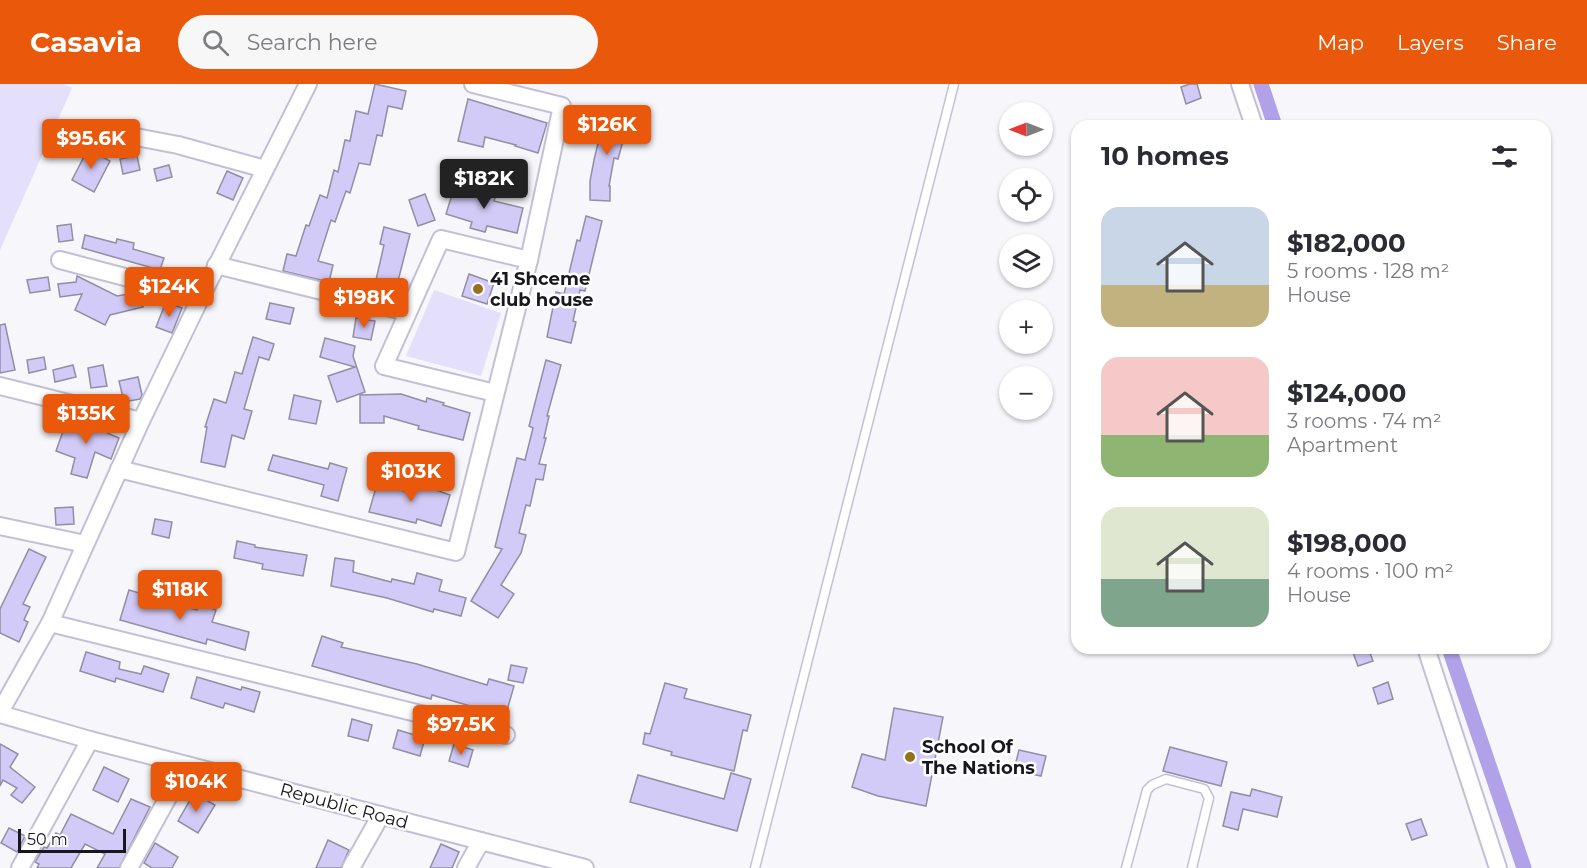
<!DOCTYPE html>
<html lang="en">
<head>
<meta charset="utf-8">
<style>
  :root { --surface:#fff; --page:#f7f7f7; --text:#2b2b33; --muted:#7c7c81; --accent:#ea580c }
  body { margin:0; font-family:Montserrat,sans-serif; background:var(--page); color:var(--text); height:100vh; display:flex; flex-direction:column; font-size:22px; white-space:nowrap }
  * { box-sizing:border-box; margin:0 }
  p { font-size:20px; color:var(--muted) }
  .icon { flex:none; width:33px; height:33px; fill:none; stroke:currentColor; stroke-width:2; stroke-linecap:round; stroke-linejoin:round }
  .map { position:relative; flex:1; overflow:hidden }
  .sheet { position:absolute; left:1071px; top:36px; width:480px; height:534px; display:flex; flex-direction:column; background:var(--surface); border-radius:18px; box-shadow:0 2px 4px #0004 }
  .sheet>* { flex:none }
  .needle { width:39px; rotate:270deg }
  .controls { position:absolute; left:999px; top:18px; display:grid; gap:12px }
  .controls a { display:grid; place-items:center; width:54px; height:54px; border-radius:50%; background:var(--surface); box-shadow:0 2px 4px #0004; font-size:30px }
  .scale { position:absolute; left:18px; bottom:15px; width:108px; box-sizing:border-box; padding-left:6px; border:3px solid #18161e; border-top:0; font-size:16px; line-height:21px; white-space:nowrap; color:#18161e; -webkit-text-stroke:4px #fff; paint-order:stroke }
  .price { position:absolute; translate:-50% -51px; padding:0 14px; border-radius:6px; background:var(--accent); color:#fff; font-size:20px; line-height:39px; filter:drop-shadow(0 2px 3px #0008) }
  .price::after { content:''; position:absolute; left:50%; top:36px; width:18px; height:14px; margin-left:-9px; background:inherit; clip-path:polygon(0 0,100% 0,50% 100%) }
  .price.current { background:#222; color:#fff }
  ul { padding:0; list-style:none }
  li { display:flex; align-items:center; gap:18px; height:150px; padding:0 30px }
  li span { display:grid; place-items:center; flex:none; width:168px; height:120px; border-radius:18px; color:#555 }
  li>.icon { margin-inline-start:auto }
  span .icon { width:72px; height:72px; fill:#fffc; stroke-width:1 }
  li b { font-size:26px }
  h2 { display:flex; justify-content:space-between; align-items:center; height:72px; padding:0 30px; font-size:26px }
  header { display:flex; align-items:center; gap:36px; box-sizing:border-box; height:84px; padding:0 30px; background:var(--accent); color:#fff }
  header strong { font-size:28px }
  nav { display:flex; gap:33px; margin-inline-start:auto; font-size:21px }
  .search { width:420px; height:54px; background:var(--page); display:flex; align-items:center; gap:15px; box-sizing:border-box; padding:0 21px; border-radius:33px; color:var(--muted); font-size:22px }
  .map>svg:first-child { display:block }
  .green { fill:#e4e0fb }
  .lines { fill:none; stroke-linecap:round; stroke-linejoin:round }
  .canal { stroke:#b0a1e9; stroke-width:15 }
  .building { fill:#d3cbf7; stroke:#928ea3; stroke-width:1.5 }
  .service-casing { stroke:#c3c0d6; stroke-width:11 }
  .minor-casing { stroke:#c3c0d6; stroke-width:20 }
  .service { stroke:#fff; stroke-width:8 }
  .minor { stroke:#fff; stroke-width:16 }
  .poi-dot { fill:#96711b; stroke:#fff; stroke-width:2 }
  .labels { text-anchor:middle; stroke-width:5; stroke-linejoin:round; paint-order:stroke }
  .poi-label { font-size:18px; font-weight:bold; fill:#18161e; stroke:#fff; text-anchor:start }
  .street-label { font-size:18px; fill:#18161e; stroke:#fff }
</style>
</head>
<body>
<header>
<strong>Casavia</strong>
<div class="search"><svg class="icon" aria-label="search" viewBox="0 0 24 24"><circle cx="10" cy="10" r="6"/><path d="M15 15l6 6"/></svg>Search here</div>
<nav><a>Map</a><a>Layers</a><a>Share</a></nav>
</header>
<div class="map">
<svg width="1587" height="784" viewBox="0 0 1587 784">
  <rect width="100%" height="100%" fill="#f7f6fb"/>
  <g class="green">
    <path d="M0,0h64l8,4 -72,162z"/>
    <path d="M434,206l67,23 -20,63 -75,-20z"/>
  </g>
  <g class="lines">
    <g class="canal">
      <path d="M1261,0l14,42"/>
      <path d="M1449,564l75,220"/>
    </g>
  </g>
  <g class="building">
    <path d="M375,0l31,7 -4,18 -14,-3 -6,30 -5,-1 -7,30 -11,-2 -9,30 -4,-2 -11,31 -4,-2 -13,41 15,4 -4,17 -46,-11 4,-17 9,2 10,-31 3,1 11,-31 7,3 7,-28 4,2 7,-32 5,1 6,-30 12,3z"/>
    <path d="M1190,0h7l4,14 -15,6 -5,-17z"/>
    <path d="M468,15l79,24 -9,30 -23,-7 1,-1 -31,-8 -2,10 -25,-6z"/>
    <path d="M606,28l21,2 -1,16 -8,29 -4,-1 -5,28h1v15l-20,-1v-19l4,-21 6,-25 4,1z"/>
    <path d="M88,65l22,12 -16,31 -22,-12z"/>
    <path d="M137,72l3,14 -17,4 -3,-15z"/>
    <path d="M169,81l3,12 -15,4 -3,-12z"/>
    <path d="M227,87l16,7 -10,22 -16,-7z"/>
    <path d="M455,101l26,8 1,-5 15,4 -3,9 29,7 -6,25 -30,-7 -2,6 -15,-4 2,-6 -26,-8z"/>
    <path d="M425,110l10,26 -17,6 -9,-26z"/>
    <path d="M586,132l16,5 -17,70 -5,-1 -7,31 3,1 -5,21 -24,-6 9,-45 8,2 13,-54 3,1z"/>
    <path d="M71,140l2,16 -14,2 -2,-16z"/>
    <path d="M384,143l26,7 -12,47 7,2 -4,17 -28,-7 11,-48 -4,-1z"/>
    <path d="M85,151l31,8 1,-4 17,4 -1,6 31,9 -4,12 -78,-22z"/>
    <path d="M469,190l25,9 -7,21 -25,-8z"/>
    <path d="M77,192l40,20 23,-4 3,15 -33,8 -5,10 -30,-15 7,-16 -22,3 -2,-13 18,-2z"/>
    <path d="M48,193l2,13 -20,3 -3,-13z"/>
    <path d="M166,218l16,6 -10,25 -16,-6z"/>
    <path d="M270,219l24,5 -4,16 -24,-5z"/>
    <path d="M356,234l19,3 -4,19 -18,-3z"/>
    <path d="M5,240l10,46 -15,3v-48z"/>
    <path d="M253,253l21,7 -5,16 -10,-3 -15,52 8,2 -8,28 -12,-4 -7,32 -24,-5 6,-35h-2l9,-28 12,4 9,-31 7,2z"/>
    <path d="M325,254l30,8 -2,10 12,36 -28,10 -9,-26 27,-9 -35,-10z"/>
    <path d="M44,273l2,12 -17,4 -2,-13z"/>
    <path d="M546,276l15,5 -14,51h2l-5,22h2l-7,26 7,1 -3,15 -7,-1 -6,27 -4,-1 -7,28 7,2 -5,18 -20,32 13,9 -16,24 -27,-17 31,-52 -7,-2 22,-89 8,2 8,-32 -4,-2z"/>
    <path d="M73,281l3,12 -21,5 -2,-12z"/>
    <path d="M103,281l4,21 -16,2 -3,-20z"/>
    <path d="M138,293l4,18 -2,4 -16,3 -5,-21z"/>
    <path d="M401,310l25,8 1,-4 17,5 -1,2 27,8 -7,27 -45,-11 1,-3 -35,-10v7h-24v-28z"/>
    <path d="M294,311l27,6 -5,23 -27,-5z"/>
    <path d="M67,336l29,11 4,-9 10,2 -3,9 12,5 -8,21 -16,-7 -8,26 -16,-4 4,-16 -19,-7z"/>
    <path d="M273,371l55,14 2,-6 17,5 -9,33 -17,-5 3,-11 -56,-15z"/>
    <path d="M407,396l43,15 -9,31 -24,-7 -1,4 -47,-11 8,-28 27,7z"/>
    <path d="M73,423l1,17 -18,1 -1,-17z"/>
    <path d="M155,435l17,3 -3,16 -17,-4z"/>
    <path d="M237,457l18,4v2l52,8 -4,21 -41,-7 1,-5 -29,-6z"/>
    <path d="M29,465l17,8 -23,47 7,3 -6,13 4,2 -9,20 -19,-9v-24z"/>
    <path d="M335,474l19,3 -1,11 38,10 1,-3 22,5 3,-11 25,7 -3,11 27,7 -5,18 -27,-7 -1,3 -46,-14 -56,-12z"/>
    <path d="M129,506l17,5v1l51,14 2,-6 17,6 -4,12 37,10 -4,18 -38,-11 -1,5 -86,-24z"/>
    <path d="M322,552l21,7 -2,4 76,17 70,21 2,-6 25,7 -10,35 -25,-7 2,-5 -49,-14 -1,4 -119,-33z"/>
    <path d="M1359,564h9l5,13 -15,5 -6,-16z"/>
    <path d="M86,568l34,10 -1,7 22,5 3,-8 25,8 -6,18 -47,-14 -1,4 -35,-11z"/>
    <path d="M511,581l16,3 -4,15 -15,-3z"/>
    <path d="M197,593l44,13 1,-3 18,5 -6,20 -29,-9 -2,5 -32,-10z"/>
    <path d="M1388,598l5,17 -15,5 -5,-16z"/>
    <path d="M665,599l22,6 -3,9 67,17 -4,16 -4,-1 -9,41 -63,-16 1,-3 -29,-8 2,-11 5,1z"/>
    <path d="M894,624l49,9 -17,89 -48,-10 -26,-9 10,-33 23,6z"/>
    <path d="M352,635l20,6 -4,16 -20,-5z"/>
    <path d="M398,646l27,8 -5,18 -27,-8z"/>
    <path d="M0,660l18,10 -8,13 25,20 -13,16 -11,-8 6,-7 -14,-8 -3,6z"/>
    <path d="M454,660l19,6 -5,17 -19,-6z"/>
    <path d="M1170,663l57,15 -6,24 -58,-15z"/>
    <path d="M1019,666l27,6 -5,20 -27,-6z"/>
    <path d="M104,683l25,12 -11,23 -25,-12z"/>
    <path d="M731,689l20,6 -14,52 -107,-29 8,-27 86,24z"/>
    <path d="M1252,705l30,8 -5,20 -34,-8 -5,21 -15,-4 8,-34 19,4z"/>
    <path d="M194,709l21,12 -17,28 -20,-12z"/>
    <path d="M131,715l19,8 -31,61h-22l8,-14 -20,-10 -14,24h-34l2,-4 -4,-2 9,-15 3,1 9,-15 4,2 11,-21 42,20z"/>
    <path d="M1421,735l6,16 -15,5 -6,-16z"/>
    <path d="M9,744l16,8 -8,16 -16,-9z"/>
    <path d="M328,756l21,10 -8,18h-25z"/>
    <path d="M155,759l23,14 -6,11h-20l-8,-5z"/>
    <path d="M441,760l18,8 -7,16h-22z"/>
  </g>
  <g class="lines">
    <defs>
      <g id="service">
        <path d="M755,784l199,-784"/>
        <path d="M1126,784l21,-78 5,-5 14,-6 38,10 5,9 -17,70"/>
      </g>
      <g id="minor">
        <path d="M1240,0l14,42"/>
        <path d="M120,50l58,11 87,24"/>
        <path d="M60,176l141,37"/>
        <path d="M216,181l191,47"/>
        <path d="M0,302l141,35"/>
        <path d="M495,309l-111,-27 57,-127 88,21"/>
        <path d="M119,385l337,83 73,-292 33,-154 -89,-22"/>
        <path d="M0,442l85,18"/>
        <path d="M50,539l456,112"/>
        <path d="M1426,564l72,220"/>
        <path d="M0,628l50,-89 91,-202 60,-124 107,-213"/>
        <path d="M0,630l90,26 495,128"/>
        <path d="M20,784l70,-128"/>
        <path d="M129,784l57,-103"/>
        <path d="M351,784l30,-53"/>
        <path d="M466,784l15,-27"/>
      </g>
    </defs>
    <use href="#service" class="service-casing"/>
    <use href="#minor" class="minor-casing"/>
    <use href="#service" class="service"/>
    <use href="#minor" class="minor"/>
  </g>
  <g class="poi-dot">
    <circle cx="478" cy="205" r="6"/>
    <circle cx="910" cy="673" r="6"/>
  </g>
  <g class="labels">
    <g class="poi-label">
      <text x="490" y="201">41 Shceme<tspan x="490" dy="21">club house</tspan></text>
      <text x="922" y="669">School Of<tspan x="922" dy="21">The Nations</tspan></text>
    </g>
    <g class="street-label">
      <text transform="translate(344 722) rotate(15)" y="6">Republic Road</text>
    </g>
  </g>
</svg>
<div class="controls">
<a><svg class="needle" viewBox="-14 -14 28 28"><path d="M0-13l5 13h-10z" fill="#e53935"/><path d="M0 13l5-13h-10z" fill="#7c7c81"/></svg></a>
<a><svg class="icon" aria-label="locate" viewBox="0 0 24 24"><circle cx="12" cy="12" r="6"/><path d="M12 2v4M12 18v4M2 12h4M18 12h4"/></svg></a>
<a><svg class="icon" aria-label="layers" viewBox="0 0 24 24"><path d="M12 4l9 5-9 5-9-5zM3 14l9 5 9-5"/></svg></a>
<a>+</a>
<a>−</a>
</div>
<div class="scale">50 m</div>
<b class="price" style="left:607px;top:72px">$126K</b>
<b class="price" style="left:91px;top:86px">$95.6K</b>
<b class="price current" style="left:484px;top:126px">$182K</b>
<b class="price" style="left:169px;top:234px">$124K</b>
<b class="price" style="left:364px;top:245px">$198K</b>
<b class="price" style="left:86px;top:361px">$135K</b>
<b class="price" style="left:411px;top:419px">$103K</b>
<b class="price" style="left:180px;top:537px">$118K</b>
<b class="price" style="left:461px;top:672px">$97.5K</b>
<b class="price" style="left:196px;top:729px">$104K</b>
<section class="sheet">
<h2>10 homes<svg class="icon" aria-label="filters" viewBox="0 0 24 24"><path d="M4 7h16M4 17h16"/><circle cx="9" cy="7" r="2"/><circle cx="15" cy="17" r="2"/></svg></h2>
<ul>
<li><span style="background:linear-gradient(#c9d6e8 65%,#c2b280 0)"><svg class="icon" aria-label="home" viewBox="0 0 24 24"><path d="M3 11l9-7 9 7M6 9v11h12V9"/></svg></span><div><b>$182,000</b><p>5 rooms · 128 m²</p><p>House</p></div></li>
<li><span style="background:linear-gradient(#f6c9c9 65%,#8fb573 0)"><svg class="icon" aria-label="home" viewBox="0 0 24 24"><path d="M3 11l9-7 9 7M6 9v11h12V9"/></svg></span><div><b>$124,000</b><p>3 rooms · 74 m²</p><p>Apartment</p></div></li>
<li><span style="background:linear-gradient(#dfe7d0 60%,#7fa58c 0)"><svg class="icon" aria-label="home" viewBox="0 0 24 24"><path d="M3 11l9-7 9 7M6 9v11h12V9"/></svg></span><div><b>$198,000</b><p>4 rooms · 100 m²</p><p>House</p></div></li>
</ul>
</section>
</div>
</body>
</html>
